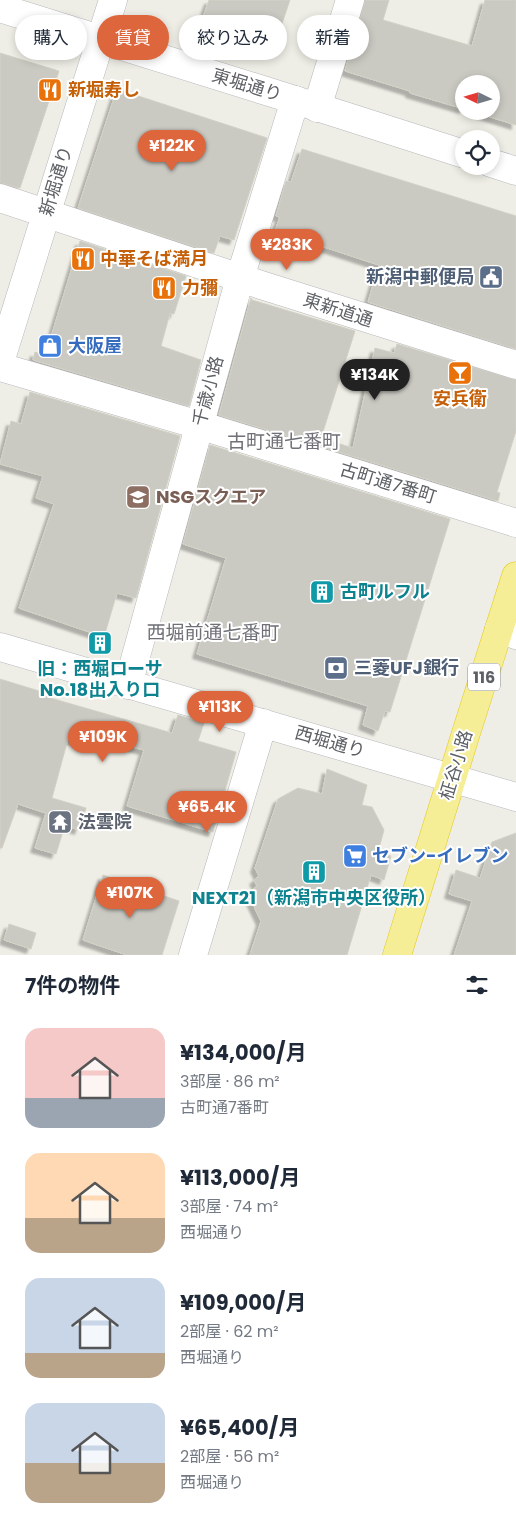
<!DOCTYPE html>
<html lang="ja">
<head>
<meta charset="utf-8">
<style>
  :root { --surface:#fff; --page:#f6f6f7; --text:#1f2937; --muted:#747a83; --accent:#dd663d }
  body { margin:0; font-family:Poppins,"Noto Sans JP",sans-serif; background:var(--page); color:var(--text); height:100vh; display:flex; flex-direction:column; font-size:19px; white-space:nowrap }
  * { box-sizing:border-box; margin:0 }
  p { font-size:16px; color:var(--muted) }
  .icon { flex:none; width:28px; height:28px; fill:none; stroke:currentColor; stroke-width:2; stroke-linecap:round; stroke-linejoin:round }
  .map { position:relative; height:955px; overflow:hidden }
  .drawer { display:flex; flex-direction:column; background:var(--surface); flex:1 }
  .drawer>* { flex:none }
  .hud { position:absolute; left:15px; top:15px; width:486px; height:45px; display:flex; gap:10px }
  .needle { width:32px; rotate:275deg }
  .controls { position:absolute; left:455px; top:75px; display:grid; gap:10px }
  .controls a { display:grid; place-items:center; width:45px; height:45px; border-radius:50%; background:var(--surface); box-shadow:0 2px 8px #0003; font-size:25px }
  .price { position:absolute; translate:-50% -42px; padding:0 11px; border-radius:18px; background:var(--accent); color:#fff; font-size:16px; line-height:32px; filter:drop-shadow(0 1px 2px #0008) }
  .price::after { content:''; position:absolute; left:50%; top:30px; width:15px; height:11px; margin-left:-8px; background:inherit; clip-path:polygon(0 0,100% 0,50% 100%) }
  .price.current { background:#222; color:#fff }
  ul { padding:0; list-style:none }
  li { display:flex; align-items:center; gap:15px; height:125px; padding:0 25px }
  li span { display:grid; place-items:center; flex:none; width:140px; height:100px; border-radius:15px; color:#555 }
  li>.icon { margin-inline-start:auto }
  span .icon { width:60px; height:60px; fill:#fffc; stroke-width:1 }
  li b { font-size:21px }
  h2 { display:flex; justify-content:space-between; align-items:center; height:60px; padding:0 25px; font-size:21px }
  .pill { padding:0 18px; border-radius:22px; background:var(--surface); box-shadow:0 2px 8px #0003; font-size:18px; line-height:45px }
  .pill.current { background:var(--accent); color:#fff }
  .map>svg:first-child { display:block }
  .building { fill:#cac9c2; stroke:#d3d1c5; filter:url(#shadow) }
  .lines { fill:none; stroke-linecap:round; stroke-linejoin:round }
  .minor-casing { stroke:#b6b7bc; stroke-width:29 }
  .highway-casing { stroke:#e4c710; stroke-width:29 }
  .minor { stroke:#fff; stroke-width:28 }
  .highway { stroke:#f6ee96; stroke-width:28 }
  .labels { text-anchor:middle; stroke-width:4; stroke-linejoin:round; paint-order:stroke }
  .shield { fill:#fff; stroke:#8e9093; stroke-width:1 }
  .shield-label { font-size:16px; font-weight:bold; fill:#5d6065 }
  .street-label { font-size:18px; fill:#5d6065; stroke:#fff }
  .food-label { font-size:18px; font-weight:bold; fill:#c56008; stroke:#fff; text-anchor:start }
  .service-label { font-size:18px; font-weight:bold; fill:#4e5e75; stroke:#fff; text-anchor:end }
  .shop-label { font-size:18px; font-weight:bold; fill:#366cbe; stroke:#fff; text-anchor:start }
  .education-label { font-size:18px; font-weight:bold; fill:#785e54; stroke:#fff; text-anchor:start }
  .culture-label { font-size:18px; font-weight:bold; fill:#0d838f; stroke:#fff }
  .worship-label { font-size:18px; font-weight:bold; fill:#5b616d; stroke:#fff; text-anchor:start }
  .neighbourhood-label { font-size:19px; fill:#6f7177; stroke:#fff }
</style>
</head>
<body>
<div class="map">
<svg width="516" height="955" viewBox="0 0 516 955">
  <defs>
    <filter id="shadow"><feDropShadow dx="-4.5" dy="4.5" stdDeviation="1" flood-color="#0004"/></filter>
  </defs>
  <rect width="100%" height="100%" fill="#efeee6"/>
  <g class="building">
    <path d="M209,0h81l-18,53 -25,-9 1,-3 -48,-15z"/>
    <path d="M365,0h24l-6,20 89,26 13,-46h31v125l-45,-14h20v-27h-27v25l-54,-16v-2l-65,-20z"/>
    <path d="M0,53l59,18 -39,117 -20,-5z"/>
    <path d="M117,89l150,49 -33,102 -14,-4 -6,17 -136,-45z"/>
    <path d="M302,149l214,67v133l-148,-47 11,-37 -104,-34 5,-14 -4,-1 10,-35 5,1z"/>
    <path d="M80,241l106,35 -12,38 -4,-1 -9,33 40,14 -12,46 -156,-46 2,-8 8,3 9,-21z"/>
    <path d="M251,298l1,2 103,31 -34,107 32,10 22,-100 19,5 3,-9 119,36v51l-19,61 3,1 -2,8 -279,-86z"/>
    <path d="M30,392l150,44 -44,162 -19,-5 -13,44 -85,-29 35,-104 -18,-6 7,-22 -43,-12 11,-43 10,3z"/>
    <path d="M210,445l240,74 -60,193 -5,-1 -7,20 -15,-6 5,-19 -171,-52 29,-96 -43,-14z"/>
    <path d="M0,679l49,15 -2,3 125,36 6,-18 26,8 -6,18 38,11 -23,80 -86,-26 17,-56 -46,-12 -2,8 -28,-7 -16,59 34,10 -7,22 -14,-5 -9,29 -21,-6 11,-35 -28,-9 -16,44h-2z"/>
    <path d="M327,769l40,16 -5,20 10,2 12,23 -6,22 13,4 -7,24 -13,-5 -24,80h-97l11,-34 -13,-27 9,-8 -3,-6 5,-4 -4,-8 23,-69 20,-11 24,6z"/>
    <path d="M516,833v122h-62l18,-54 -23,-7 7,-24 24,8 12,-36z"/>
    <path d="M103,875l76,26 -17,54h-35l-44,-15z"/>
    <path d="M9,924l27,9 -5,16 -27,-9z"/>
  </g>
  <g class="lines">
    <defs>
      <g id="minor">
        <path d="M0,8l295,92 169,54"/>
        <path d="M317,108l33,-108"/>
        <path d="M491,163l25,8"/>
        <path d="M0,198l261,87 255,80"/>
        <path d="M0,362l113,-362"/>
        <path d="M0,367l199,58 317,98"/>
        <path d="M499,629l17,6"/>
        <path d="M0,647l516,150"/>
        <path d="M128,685l112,-407 55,-178"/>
        <path d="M193,955l70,-232"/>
      </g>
      <path id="highway" d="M397,955l69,-222 50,-157"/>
    </defs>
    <use href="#minor" class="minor-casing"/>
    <use href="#highway" class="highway-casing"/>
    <use href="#minor" class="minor"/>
    <use href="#highway" class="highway"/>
  </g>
  <defs>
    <symbol id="restaurant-square" viewBox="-11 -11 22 22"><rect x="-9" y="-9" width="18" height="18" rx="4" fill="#e8710a" stroke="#fff"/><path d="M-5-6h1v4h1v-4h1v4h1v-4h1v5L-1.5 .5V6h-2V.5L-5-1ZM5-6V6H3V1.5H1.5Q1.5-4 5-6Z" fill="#fff"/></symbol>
    <symbol id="civic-square" viewBox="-11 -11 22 22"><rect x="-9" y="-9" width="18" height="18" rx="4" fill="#5c6f8a" stroke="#fff"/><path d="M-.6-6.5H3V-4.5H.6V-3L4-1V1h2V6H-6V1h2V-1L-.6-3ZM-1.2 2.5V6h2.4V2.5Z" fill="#fff"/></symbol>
    <symbol id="shop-square" viewBox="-11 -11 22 22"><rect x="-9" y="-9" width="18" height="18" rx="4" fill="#3f7fe0" stroke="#fff"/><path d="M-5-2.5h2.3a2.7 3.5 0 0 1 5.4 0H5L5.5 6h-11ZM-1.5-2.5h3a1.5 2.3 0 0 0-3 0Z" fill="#fff"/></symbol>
    <symbol id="bar-square" viewBox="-11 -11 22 22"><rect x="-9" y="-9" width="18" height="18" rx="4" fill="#e8710a" stroke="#fff"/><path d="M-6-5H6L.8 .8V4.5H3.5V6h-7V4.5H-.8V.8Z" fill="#fff"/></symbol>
    <symbol id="school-square" viewBox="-11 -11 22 22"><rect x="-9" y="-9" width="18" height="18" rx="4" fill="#8d6e63" stroke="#fff"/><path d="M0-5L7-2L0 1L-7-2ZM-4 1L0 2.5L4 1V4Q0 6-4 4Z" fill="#fff"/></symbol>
    <symbol id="building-square" viewBox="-11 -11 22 22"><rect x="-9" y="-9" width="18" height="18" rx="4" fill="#0f9aa8" stroke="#fff"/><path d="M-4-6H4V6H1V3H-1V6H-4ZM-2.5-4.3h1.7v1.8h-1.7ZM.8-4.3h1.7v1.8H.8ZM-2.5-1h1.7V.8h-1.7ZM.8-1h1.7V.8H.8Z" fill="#fff"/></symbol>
    <symbol id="bank-square" viewBox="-11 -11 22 22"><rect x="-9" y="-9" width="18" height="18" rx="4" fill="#5c6f8a" stroke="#fff"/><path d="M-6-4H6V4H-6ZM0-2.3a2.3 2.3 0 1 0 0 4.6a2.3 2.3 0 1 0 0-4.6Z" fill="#fff"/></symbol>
    <symbol id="temple-square" viewBox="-11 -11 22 22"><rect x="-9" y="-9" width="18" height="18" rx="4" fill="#6b7280" stroke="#fff"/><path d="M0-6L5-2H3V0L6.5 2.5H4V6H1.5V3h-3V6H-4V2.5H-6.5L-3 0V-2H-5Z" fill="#fff"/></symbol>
    <symbol id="supermarket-square" viewBox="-11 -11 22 22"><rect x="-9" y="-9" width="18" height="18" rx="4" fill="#3f7fe0" stroke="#fff"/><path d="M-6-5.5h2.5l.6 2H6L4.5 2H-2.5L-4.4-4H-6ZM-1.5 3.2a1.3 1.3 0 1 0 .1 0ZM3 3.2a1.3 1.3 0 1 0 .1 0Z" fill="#fff"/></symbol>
  </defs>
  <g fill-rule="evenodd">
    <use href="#restaurant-square" x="36" y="76" width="28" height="28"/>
    <use href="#restaurant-square" x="69" y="245" width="28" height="28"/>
    <use href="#civic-square" x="477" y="263" width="28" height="28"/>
    <use href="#restaurant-square" x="150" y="274" width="28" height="28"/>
    <use href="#shop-square" x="36" y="332" width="28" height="28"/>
    <use href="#bar-square" x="446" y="359" width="28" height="28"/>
    <use href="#school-square" x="124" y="483" width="28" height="28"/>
    <use href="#building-square" x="308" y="578" width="28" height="28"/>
    <use href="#building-square" x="86" y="629" width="28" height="28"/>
    <use href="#bank-square" x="322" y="654" width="28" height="28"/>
    <use href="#temple-square" x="46" y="808" width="28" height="28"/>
    <use href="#supermarket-square" x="341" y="842" width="28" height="28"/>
    <use href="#building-square" x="300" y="858" width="28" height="28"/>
  </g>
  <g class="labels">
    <rect class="shield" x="468" y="663.5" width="32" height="27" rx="4"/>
    <g class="shield-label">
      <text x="484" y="683">116</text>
    </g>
    <g class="street-label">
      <text transform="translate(247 85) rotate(17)" y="6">東堀通り</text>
      <text transform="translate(56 181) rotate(-73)" y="6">新堀通り</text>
      <text transform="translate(338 310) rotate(18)" y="6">東新道通</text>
      <text transform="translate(208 391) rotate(-75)" y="6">千歳小路</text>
      <text transform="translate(388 483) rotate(17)" y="6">古町通7番町</text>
      <text transform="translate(330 742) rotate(16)" y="6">西堀通り</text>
      <text transform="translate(456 765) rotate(-73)" y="6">柾谷小路</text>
    </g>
    <g class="food-label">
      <text x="68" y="96">新堀寿し</text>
      <text x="100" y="265">中華そば満月</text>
      <text x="182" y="294">力彌</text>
      <text x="460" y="405" text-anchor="middle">安兵衛</text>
    </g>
    <g class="service-label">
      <text x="474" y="283">新潟中郵便局</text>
      <text x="354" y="674" text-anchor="start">三菱UFJ銀行</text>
    </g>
    <g class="shop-label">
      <text x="68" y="352">大阪屋</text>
      <text x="372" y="862">セブン-イレブン</text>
    </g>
    <g class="education-label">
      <text x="156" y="503">NSGスクエア</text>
    </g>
    <g class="culture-label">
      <text x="340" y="598" text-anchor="start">古町ルフル</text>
      <text x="100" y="675">旧：西堀ローサ<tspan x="100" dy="21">No.18出入り口</tspan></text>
      <text x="314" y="904">NEXT21（新潟市中央区役所）</text>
    </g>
    <g class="worship-label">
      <text x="78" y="828">法雲院</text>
    </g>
    <g class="neighbourhood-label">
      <text x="284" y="448">古町通七番町</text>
      <text x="213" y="639">西堀前通七番町</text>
    </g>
  </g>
</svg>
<div class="controls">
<a><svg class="needle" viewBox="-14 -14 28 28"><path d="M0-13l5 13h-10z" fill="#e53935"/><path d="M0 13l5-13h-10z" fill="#747a83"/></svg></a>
<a><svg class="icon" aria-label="locate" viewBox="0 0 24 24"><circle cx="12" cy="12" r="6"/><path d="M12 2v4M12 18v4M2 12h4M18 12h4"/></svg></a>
</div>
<b class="price" style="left:172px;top:172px">¥122K</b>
<b class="price" style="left:287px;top:271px">¥283K</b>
<b class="price current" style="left:375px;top:401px">¥134K</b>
<b class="price" style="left:220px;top:733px">¥113K</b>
<b class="price" style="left:103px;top:763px">¥109K</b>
<b class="price" style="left:207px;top:833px">¥65.4K</b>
<b class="price" style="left:130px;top:919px">¥107K</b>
<div class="hud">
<a class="pill">購入</a>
<a class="pill current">賃貸</a>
<a class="pill">絞り込み</a>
<a class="pill">新着</a>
</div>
</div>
<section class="drawer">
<h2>7件の物件<svg class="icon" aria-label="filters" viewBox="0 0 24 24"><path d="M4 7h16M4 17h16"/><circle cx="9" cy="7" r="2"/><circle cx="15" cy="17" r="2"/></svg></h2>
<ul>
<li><span style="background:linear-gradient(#f6c9c9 70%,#9aa5b1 0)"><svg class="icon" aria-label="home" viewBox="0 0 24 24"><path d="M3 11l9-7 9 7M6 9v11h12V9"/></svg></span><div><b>¥134,000/月</b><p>3部屋 · 86 m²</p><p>古町通7番町</p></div></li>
<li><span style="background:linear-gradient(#ffd9b3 65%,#b9a48a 0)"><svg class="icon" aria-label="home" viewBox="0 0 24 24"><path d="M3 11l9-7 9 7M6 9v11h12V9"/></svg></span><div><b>¥113,000/月</b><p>3部屋 · 74 m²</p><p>西堀通り</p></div></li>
<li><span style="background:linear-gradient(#c9d6e8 75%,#b9a48a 0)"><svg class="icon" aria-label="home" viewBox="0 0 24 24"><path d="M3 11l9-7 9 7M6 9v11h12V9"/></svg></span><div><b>¥109,000/月</b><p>2部屋 · 62 m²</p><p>西堀通り</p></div></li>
<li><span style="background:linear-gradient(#c9d6e8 60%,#b9a48a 0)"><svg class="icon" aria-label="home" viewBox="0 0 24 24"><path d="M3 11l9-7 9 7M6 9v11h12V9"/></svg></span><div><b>¥65,400/月</b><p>2部屋 · 56 m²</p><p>西堀通り</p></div></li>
</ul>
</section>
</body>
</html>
